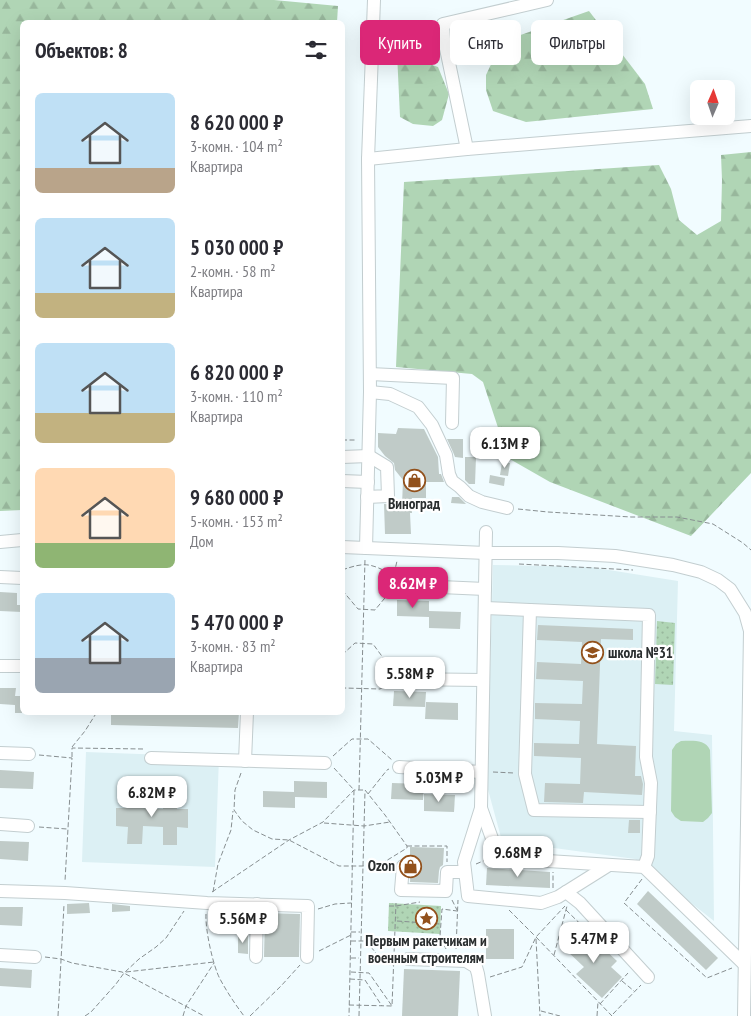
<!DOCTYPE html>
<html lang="ru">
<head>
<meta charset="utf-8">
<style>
  :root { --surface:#fff; --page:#f2f2f3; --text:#2b2b33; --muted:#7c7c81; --accent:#db2777 }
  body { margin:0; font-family:"PT Sans Narrow",sans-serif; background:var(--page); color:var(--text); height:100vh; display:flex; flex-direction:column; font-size:19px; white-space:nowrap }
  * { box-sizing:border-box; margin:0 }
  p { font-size:16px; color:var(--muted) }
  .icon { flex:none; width:28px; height:28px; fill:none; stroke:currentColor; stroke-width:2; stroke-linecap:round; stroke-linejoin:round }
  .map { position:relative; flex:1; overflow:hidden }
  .sheet { position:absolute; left:20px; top:20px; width:325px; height:695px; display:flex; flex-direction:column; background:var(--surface); border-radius:8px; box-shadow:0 5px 20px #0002 }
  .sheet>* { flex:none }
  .top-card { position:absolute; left:360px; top:20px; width:315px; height:45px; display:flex; gap:10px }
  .needle { width:32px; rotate:2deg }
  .tools { position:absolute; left:690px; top:80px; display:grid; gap:10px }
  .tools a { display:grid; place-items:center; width:45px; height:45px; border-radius:8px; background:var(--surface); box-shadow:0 5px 20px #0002; font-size:25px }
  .price { position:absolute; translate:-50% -42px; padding:0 11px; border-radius:10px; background:#fff; color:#222; font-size:16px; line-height:32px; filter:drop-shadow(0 1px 2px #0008) }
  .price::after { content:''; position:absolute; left:50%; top:30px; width:15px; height:11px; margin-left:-8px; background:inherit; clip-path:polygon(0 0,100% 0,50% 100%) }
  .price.active { background:var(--accent); color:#fff }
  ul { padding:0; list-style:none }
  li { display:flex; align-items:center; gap:15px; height:125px; padding:0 15px }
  li span { display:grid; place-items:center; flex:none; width:140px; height:100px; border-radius:8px; color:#555 }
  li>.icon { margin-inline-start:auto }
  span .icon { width:60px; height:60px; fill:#fffc; stroke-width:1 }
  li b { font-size:21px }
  h2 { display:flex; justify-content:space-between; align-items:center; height:60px; padding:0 15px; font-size:21px }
  .tag { padding:0 18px; border-radius:8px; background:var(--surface); box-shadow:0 5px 20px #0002; font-size:18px; line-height:45px }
  .tag.active { background:var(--accent); color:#fff }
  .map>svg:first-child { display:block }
  .built { fill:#dcf0f4 }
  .green { fill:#b0d5b5 }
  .forest { fill:url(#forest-firs) }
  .park { fill:url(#park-dots) }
  .building { fill:#c0cbc8 }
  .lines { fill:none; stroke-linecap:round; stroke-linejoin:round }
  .minor-casing { stroke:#c3ced0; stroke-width:14 }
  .path { stroke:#878e90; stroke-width:1; stroke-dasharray:5 2.5; stroke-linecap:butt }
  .minor { stroke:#fff; stroke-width:12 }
  .labels { text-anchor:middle; stroke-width:4.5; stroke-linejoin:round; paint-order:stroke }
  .poi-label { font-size:15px; font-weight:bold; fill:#2a2e2f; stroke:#fff }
</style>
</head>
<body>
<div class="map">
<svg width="751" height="1016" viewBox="0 0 751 1016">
  <defs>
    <pattern id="forest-firs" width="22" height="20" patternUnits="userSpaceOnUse" patternTransform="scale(1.25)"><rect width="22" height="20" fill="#b0d5b5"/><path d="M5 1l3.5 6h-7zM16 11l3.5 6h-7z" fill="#98b79c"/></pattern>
    <pattern id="park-dots" width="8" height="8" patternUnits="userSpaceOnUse" patternTransform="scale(1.25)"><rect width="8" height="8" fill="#b0d5b5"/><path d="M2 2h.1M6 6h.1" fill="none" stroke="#98b79c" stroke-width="1.8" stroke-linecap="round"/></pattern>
  </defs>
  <rect width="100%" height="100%" fill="#f1fcff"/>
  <g class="built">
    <path d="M493,565l97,2 88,14 -4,150 38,4 2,186 -79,-62 -133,-18 -15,-55z"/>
    <path d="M86,752l133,5 -4,110 -133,-5z"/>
  </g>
  <path class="green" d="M681,741c11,0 24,-2 29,9l2,63 -4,5 -5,4 -22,-1 -6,-4 -4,-6 1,-61 4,-6z"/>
  <g class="forest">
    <path d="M0,0h274l64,6 -1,16h-315v488l-22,1z"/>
    <path d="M589,11l56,73 8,25 -127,13 -33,-11 -7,-21v-15l8,-17 18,-20z"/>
    <path d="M397,53l41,14 11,27 -7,26 -9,6 -20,-2 -13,-7z"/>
    <path d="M751,152v321l-60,63 -141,-54 -42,-24 -25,-76 -11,-8 -76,-7 8,-185 255,-17 12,24 8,31 18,15 24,-14 1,-41 -1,-25z"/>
  </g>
  <g class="park">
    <path d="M657,621l18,2 -2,62 -18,-1z"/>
    <path d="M389,903l52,3 -1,28 -52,-3z"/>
  </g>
  <g class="building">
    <path d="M398,428l26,1 14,28 1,17h2l3,8h-18v16h-14v15h-2l1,21h-26l-1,-30 18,1 1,-25 -8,-10 -1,-7 -9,-7 -7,-9v-14l18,1z"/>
    <path d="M447,439h16v19l-8,-1 -2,-5z"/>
    <path d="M465,457h11l-1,27h-6l-4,-4z"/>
    <path d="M502,463h8l-2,13 -8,-1z"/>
    <path d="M490,475l15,3 -1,8 -15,-3z"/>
    <path d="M452,497h7l7,7 -15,-1z"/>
    <path d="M0,592l17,1v12h5v7l-22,-1z"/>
    <path d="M397,600l32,1v16l-32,-1z"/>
    <path d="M429,611l32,1 -1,17 -31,-1z"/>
    <path d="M538,625l95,4v11l-32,-1 -4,105 39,2 -1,30h6l2,8 -1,11 -58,-3 -1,11 -39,-1 1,-19 35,1 1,-26 -47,-2v-13l45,1 1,-23 -45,-2v-16l47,1 1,-23 -47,-2 1,-17 44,2 1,-22 -45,-2z"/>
    <path d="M0,688h16l-1,8h7v17h-7v-8l-15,-1z"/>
    <path d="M394,691l32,1 -1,15 -32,-1z"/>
    <path d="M426,702l32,1v17l-33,-1z"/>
    <path d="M111,712h128l-1,16 -127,-3z"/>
    <path d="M0,770l34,2 -1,17 -33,-1z"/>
    <path d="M294,781l33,1v16l-32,-1v11l-32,-1v-16l31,1z"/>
    <path d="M392,783l32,1 -1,16 -32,-1z"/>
    <path d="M128,791h15v17l20,1v-17h15l-1,17h11v19l-11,-1v18h-14v-18l-20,-1 -1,18h-15l1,-17 -12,-1v-18h12z"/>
    <path d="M424,794l31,1 -1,17 -30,-1z"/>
    <path d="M629,820h11v13h-12z"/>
    <path d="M0,841l29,1 -1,19 -28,-2z"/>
    <path d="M410,847l34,1 -1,17 -3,2 -1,4 -1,12 -28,-1 1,-15 -1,-6z"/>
    <path d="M487,868l63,4v16l-64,-3z"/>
    <path d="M648,891l70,67 -12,12 -69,-66z"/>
    <path d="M89,903l1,10 -23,1v-10z"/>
    <path d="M112,904l18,2v5l-18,1z"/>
    <path d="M0,907h23l-1,19 -22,-1z"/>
    <path d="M265,913l35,1 -1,43h-35z"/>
    <rect x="486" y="929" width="28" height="30"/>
    <path d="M584,930l33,31 -6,6 11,10 -20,21 -26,-24 8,-7 -19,-18z"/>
    <path d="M238,934l10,1v19l-10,-1z"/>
    <path d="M0,968l32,2 -1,18 -31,-2z"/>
    <path d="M404,969l56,2 -2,45h-56z"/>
  </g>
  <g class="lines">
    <defs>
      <g id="minor">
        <path d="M467,149l-23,-110 -1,-15 104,-24"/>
        <path d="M368,159l99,-10 284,-23"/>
        <path d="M370,374l83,4 -1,45"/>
        <path d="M370,392l20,2 28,13 14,18 14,30 3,19 3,7 8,6 9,9 13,6 25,6"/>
        <path d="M342,457l27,-1 18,11 1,29 -21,1"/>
        <path d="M342,481l26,1"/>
        <path d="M486,532l-5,276 -17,54 4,34 73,7 17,-6 51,-32"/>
        <path d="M0,542l22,-2"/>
        <path d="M342,547l144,6h72l57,3 58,9 28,7 17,8 12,9 15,24 5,18 -6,385"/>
        <path d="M366,548l4,-156 -2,-233 6,-159"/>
        <path d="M0,577l22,1"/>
        <path d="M396,585l89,4"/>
        <path d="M485,608l45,2 -5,164 9,36 116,2"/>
        <path d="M530,610l119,5 -3,142 5,26 -3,73 -4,11"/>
        <path d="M0,666h22"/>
        <path d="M398,679l85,1"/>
        <path d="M0,753l29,1"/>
        <path d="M151,758l174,5"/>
        <path d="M245,761l2,-49"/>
        <path d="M399,767l82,5"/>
        <path d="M481,808l18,50 145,9 100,97"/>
        <path d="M0,824l28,2"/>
        <path d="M403,866l-2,24 45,1 1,-19h18"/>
        <path d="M0,891l65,2 142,10 101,3 -1,51"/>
        <path d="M566,892l14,11 68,74"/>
        <path d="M0,955l35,2"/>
        <path d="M256,957l1,-53"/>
        <path d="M408,959l58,2 10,6 2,7 7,42"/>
      </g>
    </defs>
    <use href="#minor" class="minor-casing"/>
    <g class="path">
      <path d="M342,440h15"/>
      <path d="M518,509l30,3 83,5h46l36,7 30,19 8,7"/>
      <path d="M519,564l114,6"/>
      <path d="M342,570c23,-8 28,-7 49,4"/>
      <path d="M394,574l3,-13"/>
      <path d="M342,590l16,19 17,1 14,-17"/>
      <path d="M342,655l13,-12 18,1 19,26"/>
      <path d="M342,686l2,2 36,1 9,-5"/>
      <path d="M72,747l13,-16 12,-19"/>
      <path d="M39,755l33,3 -7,123"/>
      <path d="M333,756l19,-17h16l24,21"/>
      <path d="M72,757v-9l72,1"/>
      <path d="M334,768l20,22 -5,226"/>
      <path d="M493,772l21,1"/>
      <path d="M241,773l-6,17 -1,20 8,11 11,9 19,9 17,1 50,26h24l18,-2 26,-16v-2l-22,-31 -20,-25"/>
      <path d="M359,790l6,-231"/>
      <path d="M368,794l19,-24 2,-1"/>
      <path d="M324,823l40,3 26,-4"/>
      <path d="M39,827l28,2"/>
      <path d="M407,846h40v16"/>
      <path d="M476,864l12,-5"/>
      <path d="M642,879l-18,24 83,75 25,-10"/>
      <path d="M553,888v-16"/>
      <path d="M212,892l77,-52 34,-18 31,-32h10"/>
      <path d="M213,892l5,-28 13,-34 2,-19"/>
      <path d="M452,900l5,10"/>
      <path d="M389,906h7l24,-4"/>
      <path d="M318,909l17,-5 16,-1"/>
      <path d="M509,910l26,26"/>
      <path d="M566,910l39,38"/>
      <path d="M206,914c-1,15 7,52 14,65 7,13 15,25 24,37"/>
      <path d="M397,921l43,3"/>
      <path d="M351,932h9"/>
      <path d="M536,937l76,79"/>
      <path d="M536,939l4,77"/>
      <path d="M351,941h15l19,23 8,1"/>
      <path d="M446,949l-6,-13 2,-27 15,2"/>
      <path d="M456,949l2,-49"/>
      <path d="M319,951l32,-16"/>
      <path d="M554,955l13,-49"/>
      <path d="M45,957l16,2 11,4 50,9 82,44"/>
      <path d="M351,958h8"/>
      <path d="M126,972l88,-10"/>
      <path d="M351,972l18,1 23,33"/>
      <path d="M490,977l32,-10 14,-30 29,-31"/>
      <path d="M350,979l15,1 17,26"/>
      <path d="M622,981l12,10"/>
      <path d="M600,1004l28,-31"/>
      <path d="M349,1005l43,1 4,-103"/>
      <path d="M541,1011l19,5"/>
      <path d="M613,1014l28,-29"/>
      <path d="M58,1016l6,-111"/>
      <path d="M85,1016l6,-4 25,-28 8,-11 15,-14 17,-12 10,-9 18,-27"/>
      <path d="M183,1016l3,-10 28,-43"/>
      <path d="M250,1016l31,-30 19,-21"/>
      <path d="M359,1016l6,-225"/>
      <path d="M597,1016l1,-14"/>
    </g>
    <use href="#minor" class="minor"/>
  </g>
  <defs>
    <symbol id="shop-ring" viewBox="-11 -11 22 22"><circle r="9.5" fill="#fff" stroke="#92511c" stroke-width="1.5"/><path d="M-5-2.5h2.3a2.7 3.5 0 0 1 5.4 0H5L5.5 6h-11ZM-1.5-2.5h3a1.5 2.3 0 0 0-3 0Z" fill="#92511c"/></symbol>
    <symbol id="school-ring" viewBox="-11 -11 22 22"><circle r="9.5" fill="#fff" stroke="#92511c" stroke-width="1.5"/><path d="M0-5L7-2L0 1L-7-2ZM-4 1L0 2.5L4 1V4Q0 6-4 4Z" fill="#92511c"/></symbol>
    <symbol id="sight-ring" viewBox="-11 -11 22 22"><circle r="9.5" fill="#fff" stroke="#92511c" stroke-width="1.5"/><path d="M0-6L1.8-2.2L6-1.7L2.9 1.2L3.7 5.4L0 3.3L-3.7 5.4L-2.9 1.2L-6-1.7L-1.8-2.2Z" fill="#92511c"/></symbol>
  </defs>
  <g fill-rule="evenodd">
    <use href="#shop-ring" x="402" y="468" width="25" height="25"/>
    <use href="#school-ring" x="580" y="640" width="25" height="25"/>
    <use href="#shop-ring" x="398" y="854" width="25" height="25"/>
    <use href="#sight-ring" x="414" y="906" width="25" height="25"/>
  </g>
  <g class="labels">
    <g class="poi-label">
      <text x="414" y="509">Виноград</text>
      <text x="608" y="658" text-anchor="start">школа №31</text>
      <text x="395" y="871" text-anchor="end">Ozon</text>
      <text x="426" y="946">Первым ракетчикам и<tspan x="426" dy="17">военным строителям</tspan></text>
    </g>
  </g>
</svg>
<div class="tools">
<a><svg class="needle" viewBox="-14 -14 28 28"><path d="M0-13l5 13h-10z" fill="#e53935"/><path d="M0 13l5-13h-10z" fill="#7c7c81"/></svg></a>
</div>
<b class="price" style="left:505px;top:469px">6.13M ₽</b>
<b class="price active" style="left:413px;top:609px">8.62M ₽</b>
<b class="price" style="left:410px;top:699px">5.58M ₽</b>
<b class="price" style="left:439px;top:803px">5.03M ₽</b>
<b class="price" style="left:152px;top:818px">6.82M ₽</b>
<b class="price" style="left:518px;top:878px">9.68M ₽</b>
<b class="price" style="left:243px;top:944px">5.56M ₽</b>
<b class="price" style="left:594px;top:964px">5.47M ₽</b>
<div class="top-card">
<a class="tag active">Купить</a>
<a class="tag">Снять</a>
<a class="tag">Фильтры</a>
</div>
<section class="sheet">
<h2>Объектов: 8<svg class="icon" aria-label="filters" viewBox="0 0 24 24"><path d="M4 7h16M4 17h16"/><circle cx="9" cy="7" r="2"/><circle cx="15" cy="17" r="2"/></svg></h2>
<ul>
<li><span style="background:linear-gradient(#bfe0f5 75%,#b9a48a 0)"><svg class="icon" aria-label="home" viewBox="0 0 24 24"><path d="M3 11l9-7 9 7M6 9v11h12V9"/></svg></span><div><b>8 620 000 ₽</b><p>3-комн. · 104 m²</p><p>Квартира</p></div></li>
<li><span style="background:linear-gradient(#bfe0f5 75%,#c2b280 0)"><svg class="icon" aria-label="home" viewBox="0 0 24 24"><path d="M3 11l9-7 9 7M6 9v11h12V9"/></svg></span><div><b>5 030 000 ₽</b><p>2-комн. · 58 m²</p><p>Квартира</p></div></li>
<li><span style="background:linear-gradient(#bfe0f5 70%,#c2b280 0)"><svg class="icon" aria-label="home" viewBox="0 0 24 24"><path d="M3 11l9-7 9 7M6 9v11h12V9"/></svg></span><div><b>6 820 000 ₽</b><p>3-комн. · 110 m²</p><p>Квартира</p></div></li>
<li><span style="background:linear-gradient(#ffd9b3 75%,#8fb573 0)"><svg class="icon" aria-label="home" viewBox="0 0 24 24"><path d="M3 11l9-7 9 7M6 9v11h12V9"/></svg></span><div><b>9 680 000 ₽</b><p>5-комн. · 153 m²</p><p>Дом</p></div></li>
<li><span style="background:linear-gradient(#bfe0f5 65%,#9aa5b1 0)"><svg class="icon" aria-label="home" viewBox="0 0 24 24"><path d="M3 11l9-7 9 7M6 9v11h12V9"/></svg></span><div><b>5 470 000 ₽</b><p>3-комн. · 83 m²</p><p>Квартира</p></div></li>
</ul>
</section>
</div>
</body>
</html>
